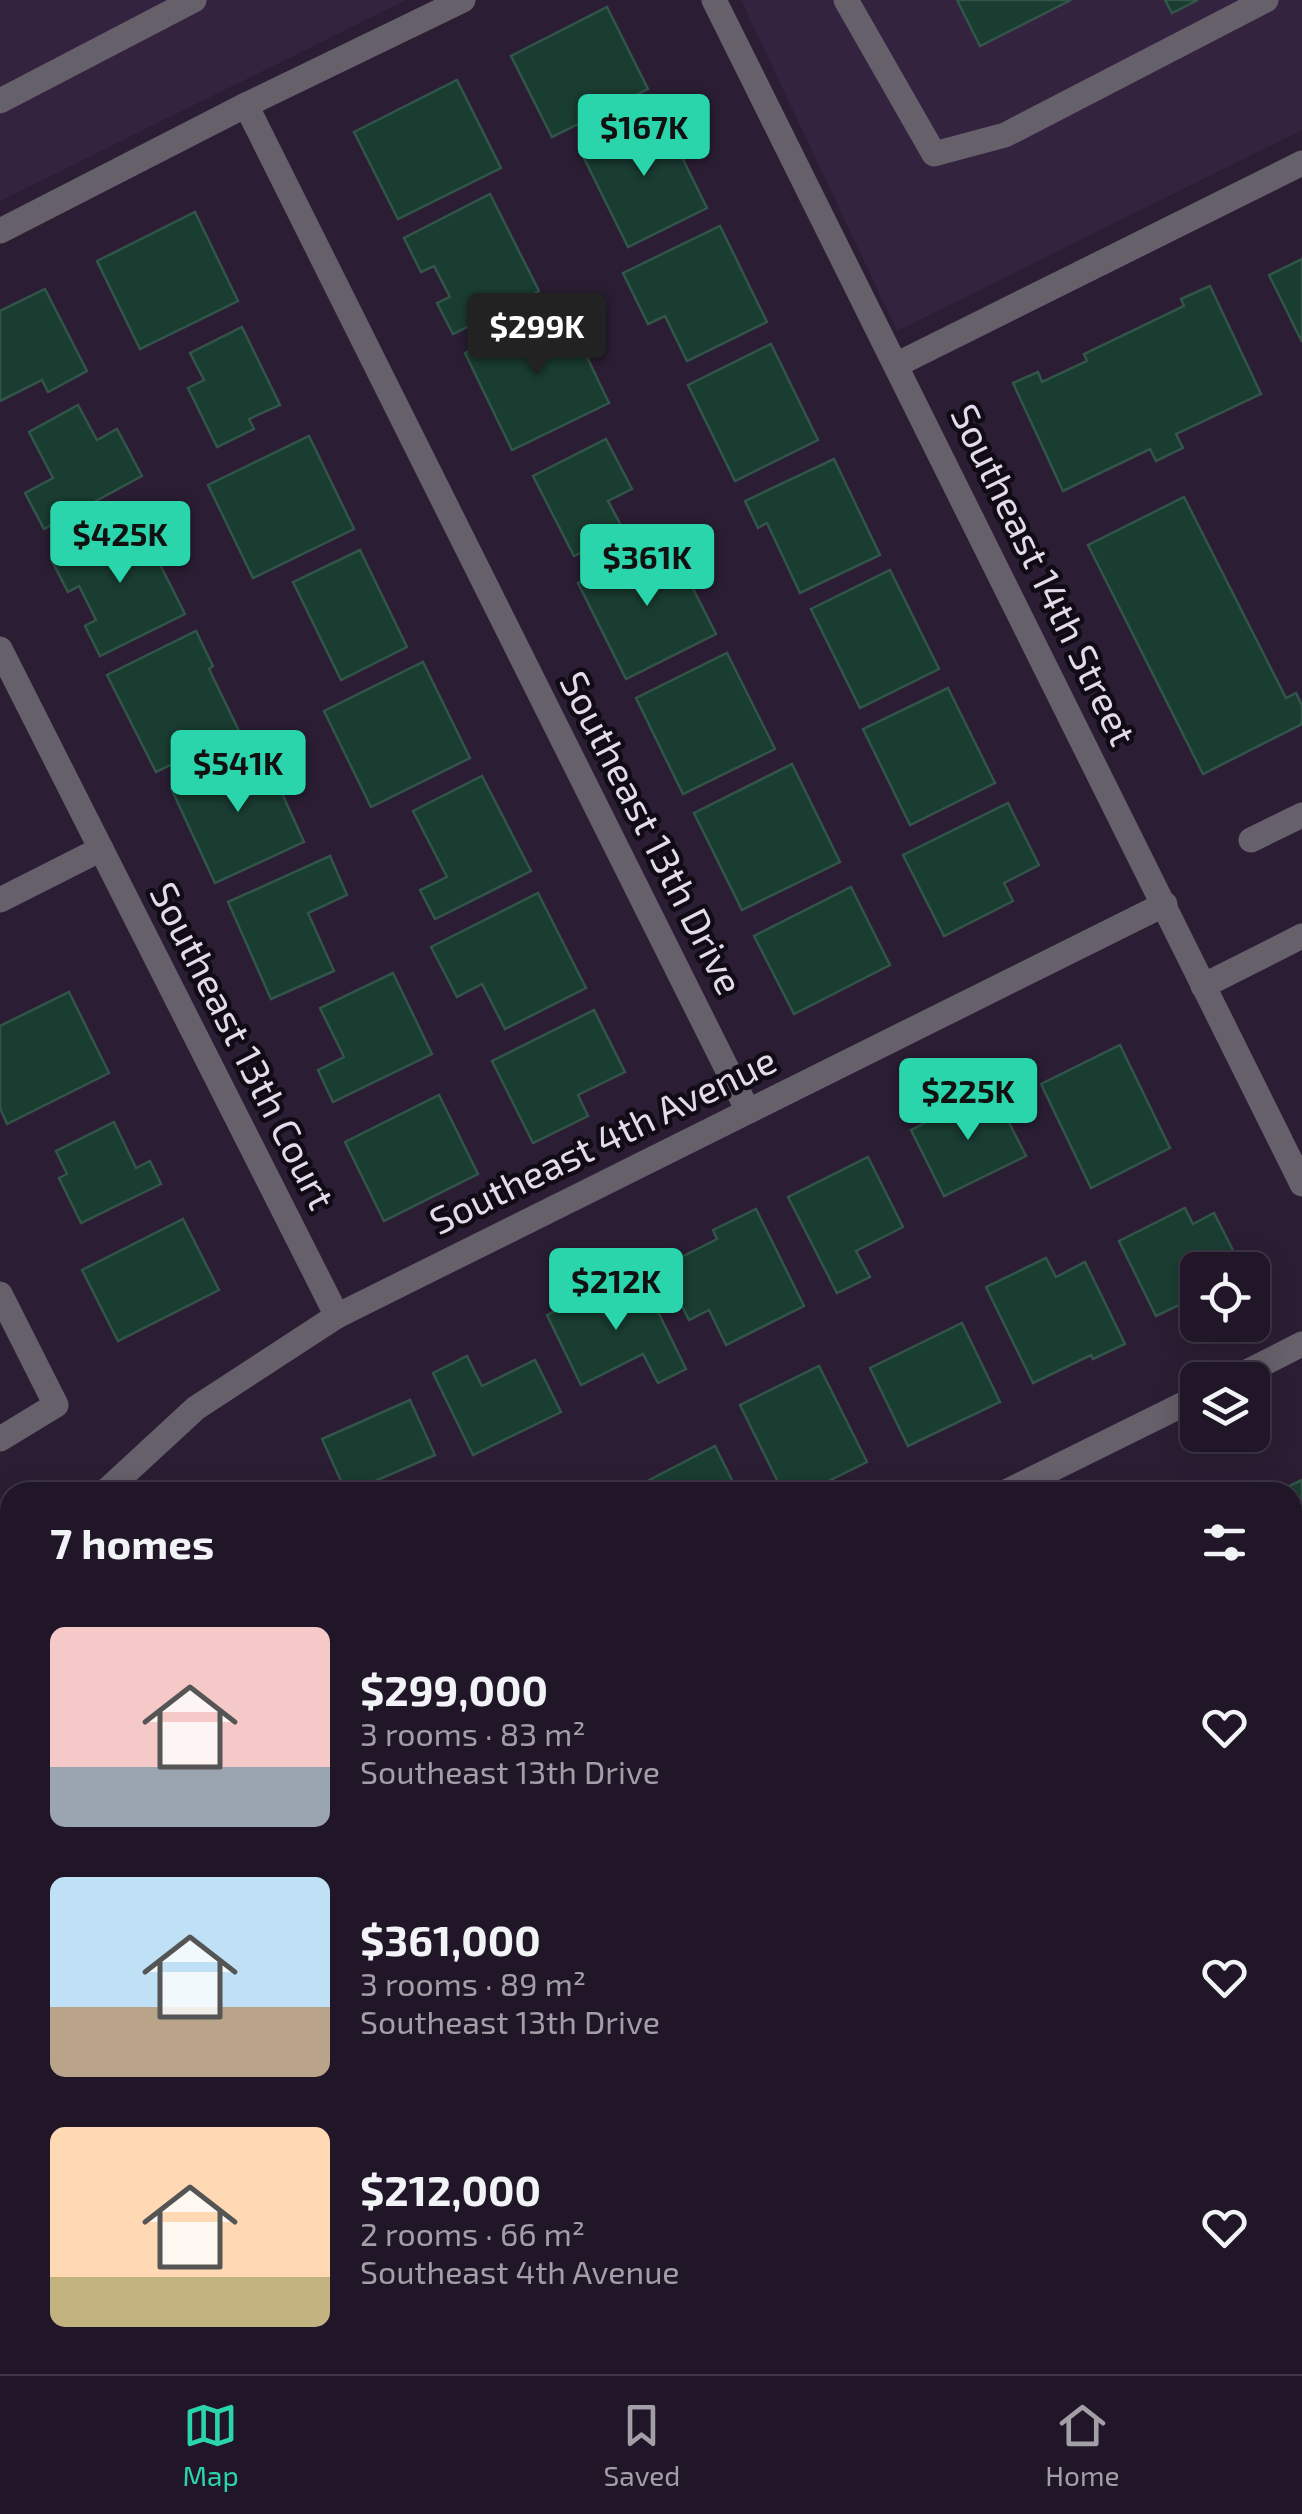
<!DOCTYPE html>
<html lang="en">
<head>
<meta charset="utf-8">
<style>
  :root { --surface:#201627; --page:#2d2333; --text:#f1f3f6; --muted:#a29fa7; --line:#3d3544; --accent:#2bd5ac }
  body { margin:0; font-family:"Exo 2",sans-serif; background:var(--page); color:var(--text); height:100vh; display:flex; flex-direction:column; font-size:38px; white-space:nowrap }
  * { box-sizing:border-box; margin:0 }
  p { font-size:32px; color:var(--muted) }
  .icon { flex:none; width:55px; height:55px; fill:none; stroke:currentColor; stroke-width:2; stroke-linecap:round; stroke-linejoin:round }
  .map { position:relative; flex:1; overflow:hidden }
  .details { position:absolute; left:0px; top:1482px; width:1302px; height:892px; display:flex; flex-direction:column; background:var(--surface); border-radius:30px 30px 0 0; box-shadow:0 5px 25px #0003,0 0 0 2px var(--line) }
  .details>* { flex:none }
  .buttons { position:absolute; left:1180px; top:1252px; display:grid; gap:20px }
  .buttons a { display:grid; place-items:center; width:90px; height:90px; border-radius:15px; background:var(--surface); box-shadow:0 5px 25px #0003,0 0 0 2px var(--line); font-size:50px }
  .price { position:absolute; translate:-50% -85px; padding:0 22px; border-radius:10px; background:var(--accent); color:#111; font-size:32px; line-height:65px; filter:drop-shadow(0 2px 5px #0008) }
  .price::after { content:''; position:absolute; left:50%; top:60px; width:30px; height:22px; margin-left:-15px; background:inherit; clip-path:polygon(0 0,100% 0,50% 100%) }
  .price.selected { background:#222; color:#fff }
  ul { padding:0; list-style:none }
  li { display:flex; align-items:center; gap:30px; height:250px; padding:0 50px }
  li span { display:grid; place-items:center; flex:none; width:280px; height:200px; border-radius:15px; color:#555 }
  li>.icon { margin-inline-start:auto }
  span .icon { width:120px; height:120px; fill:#fffc; stroke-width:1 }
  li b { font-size:42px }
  h2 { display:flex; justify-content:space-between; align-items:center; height:120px; padding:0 50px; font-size:42px }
  .dock { display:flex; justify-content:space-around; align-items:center; height:140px; border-top:2px solid var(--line); background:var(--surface); font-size:28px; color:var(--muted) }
  .dock a { display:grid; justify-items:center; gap:5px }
  .dock .selected { color:var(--accent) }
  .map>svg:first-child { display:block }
  .built { fill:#34233f }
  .building { fill:#1a3d32; stroke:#325449; stroke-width:2.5 }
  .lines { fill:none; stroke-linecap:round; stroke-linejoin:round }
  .minor { stroke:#66606b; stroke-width:25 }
  .labels { text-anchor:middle; stroke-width:9; stroke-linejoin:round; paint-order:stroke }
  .street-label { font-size:38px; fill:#e3dbea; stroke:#100b14 }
</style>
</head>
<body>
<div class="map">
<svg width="1302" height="2374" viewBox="0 0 1302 2374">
  <rect width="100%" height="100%" fill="#2b1e34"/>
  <g class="built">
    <path d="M0,0h406l-406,201z"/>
    <path d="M741,0h561v130l-405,201z"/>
  </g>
  <g class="building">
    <path d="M957,0h114l-91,46z"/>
    <path d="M1165,0h33l-26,13z"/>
    <path d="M607,7l41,82 -96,48 -41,-81z"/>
    <path d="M457,80l44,88 -103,51 -44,-87z"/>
    <path d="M659,111l48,97 -79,39 -48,-97z"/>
    <path d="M490,194l49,97 -86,43 -16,-31 13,-6 -16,-31 -13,6 -17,-34z"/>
    <path d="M195,212l43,89 -98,48 -43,-88z"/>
    <path d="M720,226l47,96 -80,39 -22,-45 -17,8 -25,-51z"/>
    <path d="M1302,259v83l-33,-67z"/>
    <path d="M1210,286l51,108 -85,40 7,14 -27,13 -6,-12 -87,42 -50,-108 25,-11 4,10 45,-21 -3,-7 100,-48 -3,-7z"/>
    <path d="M45,289l42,82 -39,21 -6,-12 -42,21v-90z"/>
    <path d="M562,305l47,98 -97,47 -47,-97z"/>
    <path d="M242,327l38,78 -31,14 5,10 -37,18 -29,-59 16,-8 -14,-27z"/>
    <path d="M771,344l47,96 -83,41 -47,-96z"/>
    <path d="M78,405l19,35 20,-11 25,47 -98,53 -19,-36 28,-15 -24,-46z"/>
    <path d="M309,436l45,93 -101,49 -45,-93z"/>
    <path d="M606,439l26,50 -24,12 16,30 -50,25 -41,-80z"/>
    <path d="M834,459l46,96 -80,38 -33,-70 -9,5 -13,-27z"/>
    <path d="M1184,497l102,201 10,-5 6,13v18l-99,50 -115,-229z"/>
    <path d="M136,517l49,97 -85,42 -15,-30 11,-6 -17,-34 -11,6 -17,-33z"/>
    <path d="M668,539l48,95 -90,45 -48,-96z"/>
    <path d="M360,550l47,97 -66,33 -48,-98z"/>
    <path d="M890,570l49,99 -79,39 -49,-99z"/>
    <path d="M196,631l17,35 -4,3 30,62 -83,41 -49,-97z"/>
    <path d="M727,653l48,96 -92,45 -47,-96z"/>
    <path d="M423,662l47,96 -99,49 -47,-96z"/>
    <path d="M948,688l47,95 -85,42 -47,-96z"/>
    <path d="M261,747l43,95 -89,41 -44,-95z"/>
    <path d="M792,764l48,98 -98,48 -48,-97z"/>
    <path d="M482,776l49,95 -96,48 -15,-29 27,-13 -34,-66z"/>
    <path d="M1008,803l31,62 -35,18 9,18 -69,35 -41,-81z"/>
    <path d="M330,856l17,39 -39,18 26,58 -63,28 -43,-97z"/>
    <path d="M851,887l39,78 -96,49 -40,-78z"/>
    <path d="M538,893l48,95 -81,41 -23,-45 -25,13 -26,-50z"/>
    <path d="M393,973l39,81 -99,48 -15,-32 26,-13 -24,-49z"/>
    <path d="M69,992l40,81 -102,51 -7,-16v-82z"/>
    <path d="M594,1010l31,62 -47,23 10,21 -55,27 -41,-82z"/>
    <path d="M1120,1045l50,103 -79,40 -50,-104z"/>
    <path d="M992,1089l34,67 -82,40 -33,-66z"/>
    <path d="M439,1095l39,79 -94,47 -39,-79z"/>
    <path d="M114,1122l22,46 14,-7 11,23 -80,39 -22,-45 8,-4 -11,-23z"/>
    <path d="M868,1157l35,70 -47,24 14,26 -33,16 -49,-96z"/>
    <path d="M1185,1208l8,16 21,-11 29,57h-45v26l-42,20 -37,-75z"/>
    <path d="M756,1209l48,97 -78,39 -17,-35 -20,10 -27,-53 55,-28 -4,-9z"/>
    <path d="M183,1219l36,71 -101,51 -36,-71z"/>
    <path d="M1046,1258l10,19 29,-15 40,82 -32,15 -2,-4 -58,28 -47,-96z"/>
    <path d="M638,1271l48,98 -28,14 -15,-29 -62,31 -34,-70 39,-19 4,9 29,-14 -4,-9z"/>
    <path d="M962,1323l38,79 -92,44 -38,-78z"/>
    <path d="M467,1356l15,30 53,-26 26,52 -88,43 -40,-82z"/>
    <path d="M819,1366l48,96 -61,30h-23l-43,-87z"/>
    <path d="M410,1400l25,55 -85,37h-4l-24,-53z"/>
    <path d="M715,1446l23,46h-112z"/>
    <path d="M1302,1480v86l-10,5v-79h-15z"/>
    <path d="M10,1682v95l-5,2 -5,-11v-81z"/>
    <path d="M1302,1726v86l-10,4v-86z"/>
    <path d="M10,1880v111l-10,5v-111z"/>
    <path d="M1302,2025v91l-10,4v-91z"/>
    <path d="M0,2189l10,20v74l-10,5z"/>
    <path d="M10,2317v31l-10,-22v-4z"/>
    <path d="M17,2365h68l4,9h-67z"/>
    <path d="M296,2365h102l4,9h-112l-3,-5z"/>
    <path d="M635,2365h76l5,6 -4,3h-89z"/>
    <path d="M1073,2365h95l4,9h-110l13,-6z"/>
  </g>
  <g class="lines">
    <g class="minor">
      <path d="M714,0l588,1184"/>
      <path d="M846,0l88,154 71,-19 261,-135"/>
      <path d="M0,101l194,-101"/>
      <path d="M246,105l502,1006"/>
      <path d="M0,231l246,-126 217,-105"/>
      <path d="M896,365l406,-202"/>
      <path d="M0,649l337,667"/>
      <path d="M1251,840l51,-25"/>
      <path d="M0,900l101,-51"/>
      <path d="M1203,986l99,-50"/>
      <path d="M0,1294l56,111 -56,34"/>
      <path d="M1231,1380l71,-36"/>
      <path d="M105,1492l91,-84 141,-92 828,-412"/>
      <path d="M1006,1492l192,-95"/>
      <path d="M0,1576l10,-5"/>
      <path d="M1292,1917l10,-5"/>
      <path d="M0,2098l10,-5"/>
      <path d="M506,2365l4,9"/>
    </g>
  </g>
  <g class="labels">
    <g class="street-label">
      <text transform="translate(1043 575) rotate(64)" y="13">Southeast 14th Street</text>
      <text transform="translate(651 833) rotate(63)" y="13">Southeast 13th Drive</text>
      <text transform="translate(242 1046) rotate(63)" y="13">Southeast 13th Court</text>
      <text transform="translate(603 1141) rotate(-26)" y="13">Southeast 4th Avenue</text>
    </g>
  </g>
</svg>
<div class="buttons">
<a><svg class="icon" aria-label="locate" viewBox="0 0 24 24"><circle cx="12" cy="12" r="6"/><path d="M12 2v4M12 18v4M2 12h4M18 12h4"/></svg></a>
<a><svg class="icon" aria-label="layers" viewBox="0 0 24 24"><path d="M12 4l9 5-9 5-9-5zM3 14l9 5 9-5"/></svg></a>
</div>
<b class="price" style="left:644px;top:179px">$167K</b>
<b class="price selected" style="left:537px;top:378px">$299K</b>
<b class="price" style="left:120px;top:586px">$425K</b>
<b class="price" style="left:647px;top:609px">$361K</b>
<b class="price" style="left:238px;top:815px">$541K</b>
<b class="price" style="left:968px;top:1143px">$225K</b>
<b class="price" style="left:616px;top:1333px">$212K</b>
<section class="details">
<h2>7 homes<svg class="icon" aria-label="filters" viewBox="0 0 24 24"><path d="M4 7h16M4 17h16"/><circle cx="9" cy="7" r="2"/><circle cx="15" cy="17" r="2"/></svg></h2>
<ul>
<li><span style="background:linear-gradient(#f6c9c9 70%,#9aa5b1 0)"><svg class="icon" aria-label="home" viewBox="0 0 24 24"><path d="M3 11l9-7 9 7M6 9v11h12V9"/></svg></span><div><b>$299,000</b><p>3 rooms · 83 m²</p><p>Southeast 13th Drive</p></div><svg class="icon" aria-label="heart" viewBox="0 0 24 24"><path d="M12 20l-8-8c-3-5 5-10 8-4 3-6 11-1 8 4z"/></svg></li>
<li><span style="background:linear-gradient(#bfe0f5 65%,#b9a48a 0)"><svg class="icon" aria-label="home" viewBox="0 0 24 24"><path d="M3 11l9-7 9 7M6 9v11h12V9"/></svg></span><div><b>$361,000</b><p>3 rooms · 89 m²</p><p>Southeast 13th Drive</p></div><svg class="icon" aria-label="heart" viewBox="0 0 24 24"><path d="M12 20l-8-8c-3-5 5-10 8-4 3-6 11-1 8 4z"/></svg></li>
<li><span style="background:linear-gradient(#ffd9b3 75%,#c2b280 0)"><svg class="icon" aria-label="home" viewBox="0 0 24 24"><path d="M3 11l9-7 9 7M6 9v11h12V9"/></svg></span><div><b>$212,000</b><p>2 rooms · 66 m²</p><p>Southeast 4th Avenue</p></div><svg class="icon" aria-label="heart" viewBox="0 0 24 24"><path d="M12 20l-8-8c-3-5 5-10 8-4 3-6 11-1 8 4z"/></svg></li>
</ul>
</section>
</div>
<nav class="dock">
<a class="selected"><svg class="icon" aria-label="map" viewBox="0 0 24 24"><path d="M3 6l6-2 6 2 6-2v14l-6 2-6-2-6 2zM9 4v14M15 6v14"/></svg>Map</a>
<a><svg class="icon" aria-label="saved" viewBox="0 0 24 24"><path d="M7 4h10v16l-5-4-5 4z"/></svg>Saved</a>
<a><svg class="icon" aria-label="home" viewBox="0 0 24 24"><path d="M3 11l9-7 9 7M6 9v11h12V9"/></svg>Home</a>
</nav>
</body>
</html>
